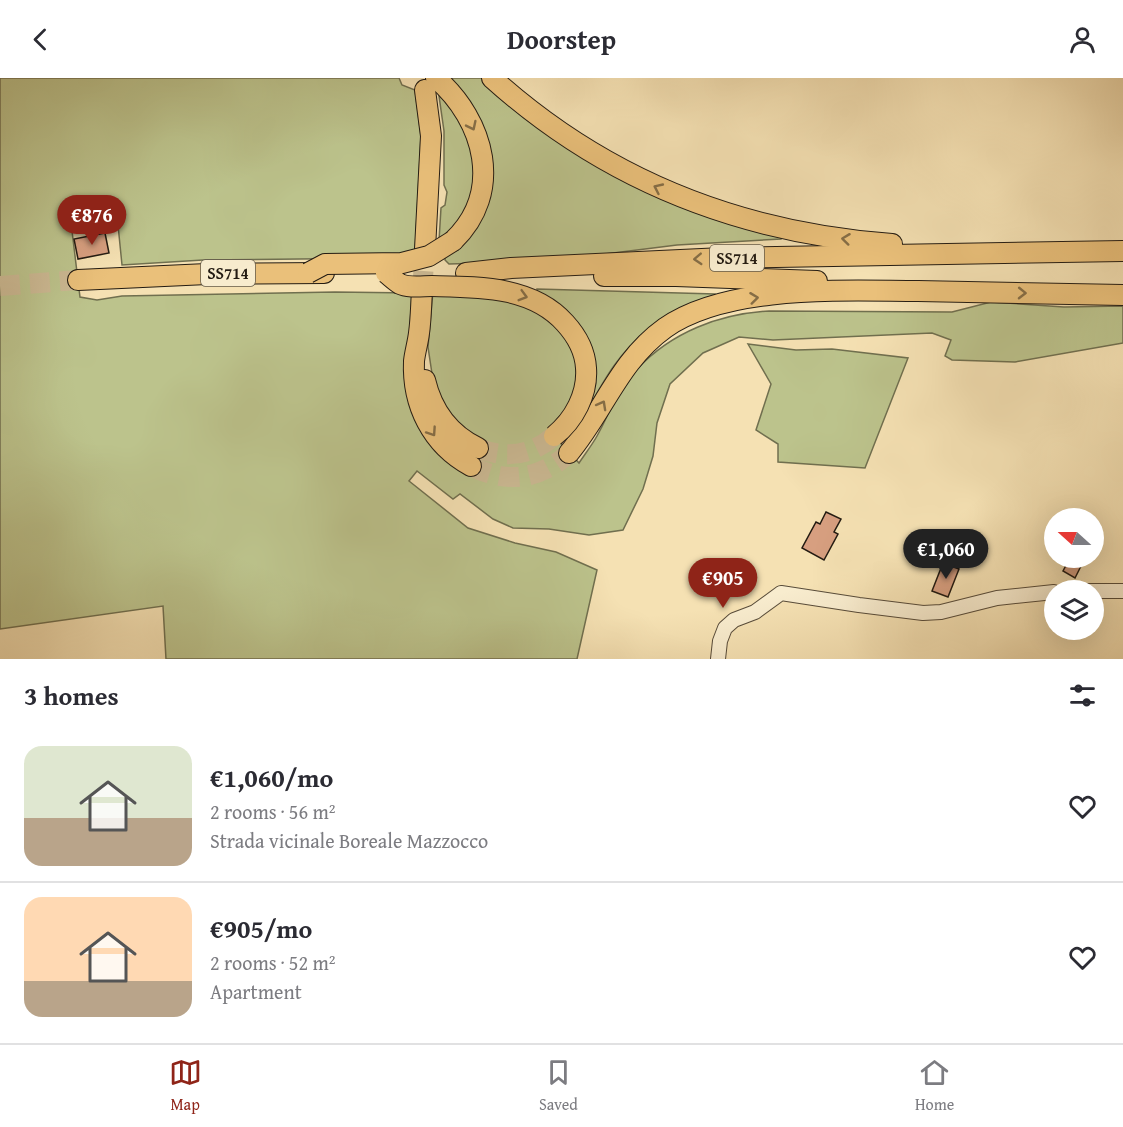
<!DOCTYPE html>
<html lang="en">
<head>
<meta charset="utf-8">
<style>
  :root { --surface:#fff; --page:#f2f2f3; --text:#2b2b33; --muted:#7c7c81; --line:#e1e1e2; --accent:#8f2418 }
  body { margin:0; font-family:"Gentium Book Plus",serif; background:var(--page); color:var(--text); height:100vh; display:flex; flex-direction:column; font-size:22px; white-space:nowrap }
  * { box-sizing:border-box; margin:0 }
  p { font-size:20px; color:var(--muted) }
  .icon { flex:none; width:33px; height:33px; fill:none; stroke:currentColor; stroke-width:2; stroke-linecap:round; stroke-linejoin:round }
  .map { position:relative; height:581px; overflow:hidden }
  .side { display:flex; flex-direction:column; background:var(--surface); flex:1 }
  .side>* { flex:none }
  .needle { width:39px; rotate:291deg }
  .controls { position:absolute; left:1044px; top:430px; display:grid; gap:12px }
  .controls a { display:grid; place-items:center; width:60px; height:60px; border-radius:50%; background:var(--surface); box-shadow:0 6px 24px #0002; font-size:30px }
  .price { position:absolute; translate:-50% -51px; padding:0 14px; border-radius:21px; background:var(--accent); color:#fff; font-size:20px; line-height:39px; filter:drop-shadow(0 2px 3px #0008) }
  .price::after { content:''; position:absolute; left:50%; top:36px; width:18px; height:14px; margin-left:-9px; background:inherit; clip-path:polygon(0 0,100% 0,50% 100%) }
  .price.selected { background:#222; color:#fff }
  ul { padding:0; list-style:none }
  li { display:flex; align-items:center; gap:18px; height:150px; padding:0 24px }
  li+li { border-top:2px solid var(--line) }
  li span { display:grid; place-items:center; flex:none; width:168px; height:120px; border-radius:18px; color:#555 }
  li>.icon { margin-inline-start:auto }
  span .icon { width:72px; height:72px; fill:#fffc; stroke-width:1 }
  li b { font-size:26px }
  h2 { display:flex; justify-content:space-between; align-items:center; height:72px; padding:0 24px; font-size:26px }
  header { display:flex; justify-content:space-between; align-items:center; height:78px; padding:0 24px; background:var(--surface); font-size:27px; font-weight:700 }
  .tab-bar { display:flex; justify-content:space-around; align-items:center; height:84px; border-top:2px solid var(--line); background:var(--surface); font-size:16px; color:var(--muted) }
  .tab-bar a { display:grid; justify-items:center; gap:3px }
  .tab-bar .selected { color:var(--accent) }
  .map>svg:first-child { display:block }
  .green { fill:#bcc38c; stroke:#706f4f; stroke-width:1.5 }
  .building { fill:#d79f80; stroke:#231b12; stroke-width:1.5 }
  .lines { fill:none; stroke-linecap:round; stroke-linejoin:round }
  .highway-tunnel { stroke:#cbb993; stroke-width:20; stroke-dasharray:20 10; stroke-linecap:butt }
  .minor-casing { stroke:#584c3a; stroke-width:16 }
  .highway-casing { stroke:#231b12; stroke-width:22 }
  .minor { stroke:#f8ecce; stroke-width:14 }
  .highway { stroke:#eac07a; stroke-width:20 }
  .highway-bridge-casing { stroke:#231b12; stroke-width:22; stroke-linecap:butt }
  .highway-bridge { stroke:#eac07a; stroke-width:20 }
  .oneway { stroke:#866e46 }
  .labels { text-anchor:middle; stroke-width:6; stroke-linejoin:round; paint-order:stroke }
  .shield { fill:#f8ecce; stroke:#635a4a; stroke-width:1.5 }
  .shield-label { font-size:16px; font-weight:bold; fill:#231b12 }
</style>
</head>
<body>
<header><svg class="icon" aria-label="back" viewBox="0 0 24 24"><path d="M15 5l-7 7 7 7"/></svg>Doorstep<svg class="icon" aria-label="person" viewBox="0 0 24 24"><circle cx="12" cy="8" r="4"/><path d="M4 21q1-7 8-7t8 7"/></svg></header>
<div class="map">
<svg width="1123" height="581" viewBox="0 0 1123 581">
  <rect width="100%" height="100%" fill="#f5e1b3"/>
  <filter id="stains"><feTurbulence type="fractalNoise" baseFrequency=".00333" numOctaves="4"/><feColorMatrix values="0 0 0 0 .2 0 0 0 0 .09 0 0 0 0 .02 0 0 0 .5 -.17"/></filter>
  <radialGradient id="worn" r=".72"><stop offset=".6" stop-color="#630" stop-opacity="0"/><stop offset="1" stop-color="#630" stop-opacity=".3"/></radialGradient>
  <g class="green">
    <path d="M0,0h399l3,7 13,5 6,46 -6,117 -23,5 -189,2 -81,5 -4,-40 -46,6 8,66 17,3 25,-4 213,-4 77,1 -4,67 10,66 17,25 16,13 -2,-46 -15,-31 -6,-40 5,-56h35l63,15 31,25 14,28 1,24 -8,23 -21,23 31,34c6,-9 13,-18 18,-27 9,-16 16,-34 25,-49 4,-7 10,-12 15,-18 35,-37 82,-55 132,-58l183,1 39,-10 73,5 59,-1v37l-108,19 -63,-2 -7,-4 6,-16 -19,-7 -159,7 -34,-3 -36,16 -33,31 -13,39 -4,33 -10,33 -20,41 -34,5 -40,-6 -36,-1 -20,-9 -33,-25 -7,5 -36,-28 -8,10 59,47 47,15 41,9 41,18 -20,89h-411l-3,-53 -163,23z"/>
    <path d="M447,0h35l25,23 37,29 237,106v3l-104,6 -128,16 -100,3 -4,-4v-5l45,-65z"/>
    <path d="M439,18c18,12 32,43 36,64 3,18 -5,48 -16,62 -5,7 -14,13 -20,19l2,-33 4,-3 2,-13 -3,-7v-54z"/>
    <path d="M537,211l178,5v1c-20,15 -49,21 -69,37 -35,26 -50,66 -72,101l-3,-3 22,-47 -56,-90z"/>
    <path d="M748,266l48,6 36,-1 76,9 -43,110 -87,-6v-18l-22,-14 15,-46z"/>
  </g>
  <g class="building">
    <path d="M105,155l4,20 -31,6 -4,-20z"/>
    <path d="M826,434l15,7 -7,13 4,2 -14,26 -22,-12 14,-26 4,2z"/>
    <path d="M1070,480h15l-10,20 -12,-7z"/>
    <path d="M943,485l16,6 -11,28 -16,-6z"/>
  </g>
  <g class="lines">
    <g class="highway-tunnel">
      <path d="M0,208l78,-6"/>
      <path d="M422,213l3,-42"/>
      <path d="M478,370c27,11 53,8 76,-12"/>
      <path d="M471,388c35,18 69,14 98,-13"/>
    </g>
    <defs>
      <g id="minor">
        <path d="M1065,513h58"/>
        <path d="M718,581l2,-18 5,-13 9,-8 21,-8 26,-19 78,12 64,8 18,-1 56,-14 57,-6"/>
      </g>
      <g id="highway">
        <path d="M436,0c49,43 68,114 17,163"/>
        <path d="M492,0c113,102 249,155 400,166"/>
        <path d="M425,171l6,-113 -6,-46"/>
        <path d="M466,195l45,-5 212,-10 400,-7"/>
        <path d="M604,198h72l141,5"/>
        <path d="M78,202l129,-6 117,-1"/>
        <path d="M422,213c-1,14 -1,28 -3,42 -1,9 -4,19 -5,28 -2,44 18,84 57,105"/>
        <path d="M425,302c7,30 24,54 53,68"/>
        <path d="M569,375c35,-42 50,-92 96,-125 63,-44 179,-37 253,-37 69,1 137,3 205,4"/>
      </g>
    </defs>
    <use href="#minor" class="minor-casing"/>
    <use href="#highway" class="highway-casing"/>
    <use href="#minor" class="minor"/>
    <use href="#highway" class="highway"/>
    <defs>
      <g id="highway-bridge">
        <path d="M308,195l17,-9 77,-1 27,-7 24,-15"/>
        <path d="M386,195c4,3 9,8 14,11 8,4 23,2 32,2 46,1 100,0 133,37 11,12 20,28 21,45 2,26 -12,52 -32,68"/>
      </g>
    </defs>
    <use href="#highway-bridge" class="highway-bridge-casing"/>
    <use href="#highway-bridge" class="highway-bridge"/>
  </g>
  <defs><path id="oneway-chevron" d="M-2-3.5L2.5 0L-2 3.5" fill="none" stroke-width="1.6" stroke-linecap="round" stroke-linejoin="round" transform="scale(1.5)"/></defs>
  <g class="oneway">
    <use href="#oneway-chevron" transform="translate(472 48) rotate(64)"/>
    <use href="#oneway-chevron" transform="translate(658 110) rotate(-155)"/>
    <use href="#oneway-chevron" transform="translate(846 161) rotate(-173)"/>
    <use href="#oneway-chevron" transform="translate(698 181) rotate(177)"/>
    <use href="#oneway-chevron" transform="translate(1022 215) rotate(1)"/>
    <use href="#oneway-chevron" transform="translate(523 218) rotate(16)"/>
    <use href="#oneway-chevron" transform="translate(754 220) rotate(-7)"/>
    <use href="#oneway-chevron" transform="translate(602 327) rotate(-61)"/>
    <use href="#oneway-chevron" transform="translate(432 354) rotate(56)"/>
  </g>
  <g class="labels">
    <g class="shield">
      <rect x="710" y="167" width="54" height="26" rx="4.5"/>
      <rect x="201" y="182" width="54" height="26" rx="4.5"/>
    </g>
    <g class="shield-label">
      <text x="737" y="186">SS714</text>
      <text x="228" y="201">SS714</text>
    </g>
  </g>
  <rect width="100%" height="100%" filter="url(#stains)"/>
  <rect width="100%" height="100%" fill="url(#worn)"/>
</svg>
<div class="controls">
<a><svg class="needle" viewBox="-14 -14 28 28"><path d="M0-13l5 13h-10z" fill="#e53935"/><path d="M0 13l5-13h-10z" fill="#7c7c81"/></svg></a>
<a><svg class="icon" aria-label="layers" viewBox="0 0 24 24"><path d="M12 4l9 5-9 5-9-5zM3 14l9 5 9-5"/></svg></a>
</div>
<b class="price" style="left:92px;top:168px">€876</b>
<b class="price selected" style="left:946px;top:502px">€1,060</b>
<b class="price" style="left:723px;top:531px">€905</b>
</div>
<section class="side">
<h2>3 homes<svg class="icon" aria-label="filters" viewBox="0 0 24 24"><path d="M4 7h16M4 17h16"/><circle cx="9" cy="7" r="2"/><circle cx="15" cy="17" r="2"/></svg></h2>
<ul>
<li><span style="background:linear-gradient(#dfe7d0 60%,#b9a48a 0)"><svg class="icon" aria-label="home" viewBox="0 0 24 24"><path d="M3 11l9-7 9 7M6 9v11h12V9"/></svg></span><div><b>€1,060/mo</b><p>2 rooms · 56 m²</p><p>Strada vicinale Boreale Mazzocco</p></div><svg class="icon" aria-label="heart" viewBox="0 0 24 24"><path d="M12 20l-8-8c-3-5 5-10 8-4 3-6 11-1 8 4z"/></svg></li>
<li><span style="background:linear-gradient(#ffd9b3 70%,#b9a48a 0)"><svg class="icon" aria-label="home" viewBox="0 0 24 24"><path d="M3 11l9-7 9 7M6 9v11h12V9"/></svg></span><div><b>€905/mo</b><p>2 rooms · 52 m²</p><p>Apartment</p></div><svg class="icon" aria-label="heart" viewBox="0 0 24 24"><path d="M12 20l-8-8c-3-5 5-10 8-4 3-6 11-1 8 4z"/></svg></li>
</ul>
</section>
<nav class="tab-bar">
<a class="selected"><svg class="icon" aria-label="map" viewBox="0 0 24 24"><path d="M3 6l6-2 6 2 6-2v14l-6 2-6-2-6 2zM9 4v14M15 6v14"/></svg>Map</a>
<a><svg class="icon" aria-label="saved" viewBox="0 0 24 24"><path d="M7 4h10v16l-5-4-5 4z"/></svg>Saved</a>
<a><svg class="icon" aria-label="home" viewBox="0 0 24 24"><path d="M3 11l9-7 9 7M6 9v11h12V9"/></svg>Home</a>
</nav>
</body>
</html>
